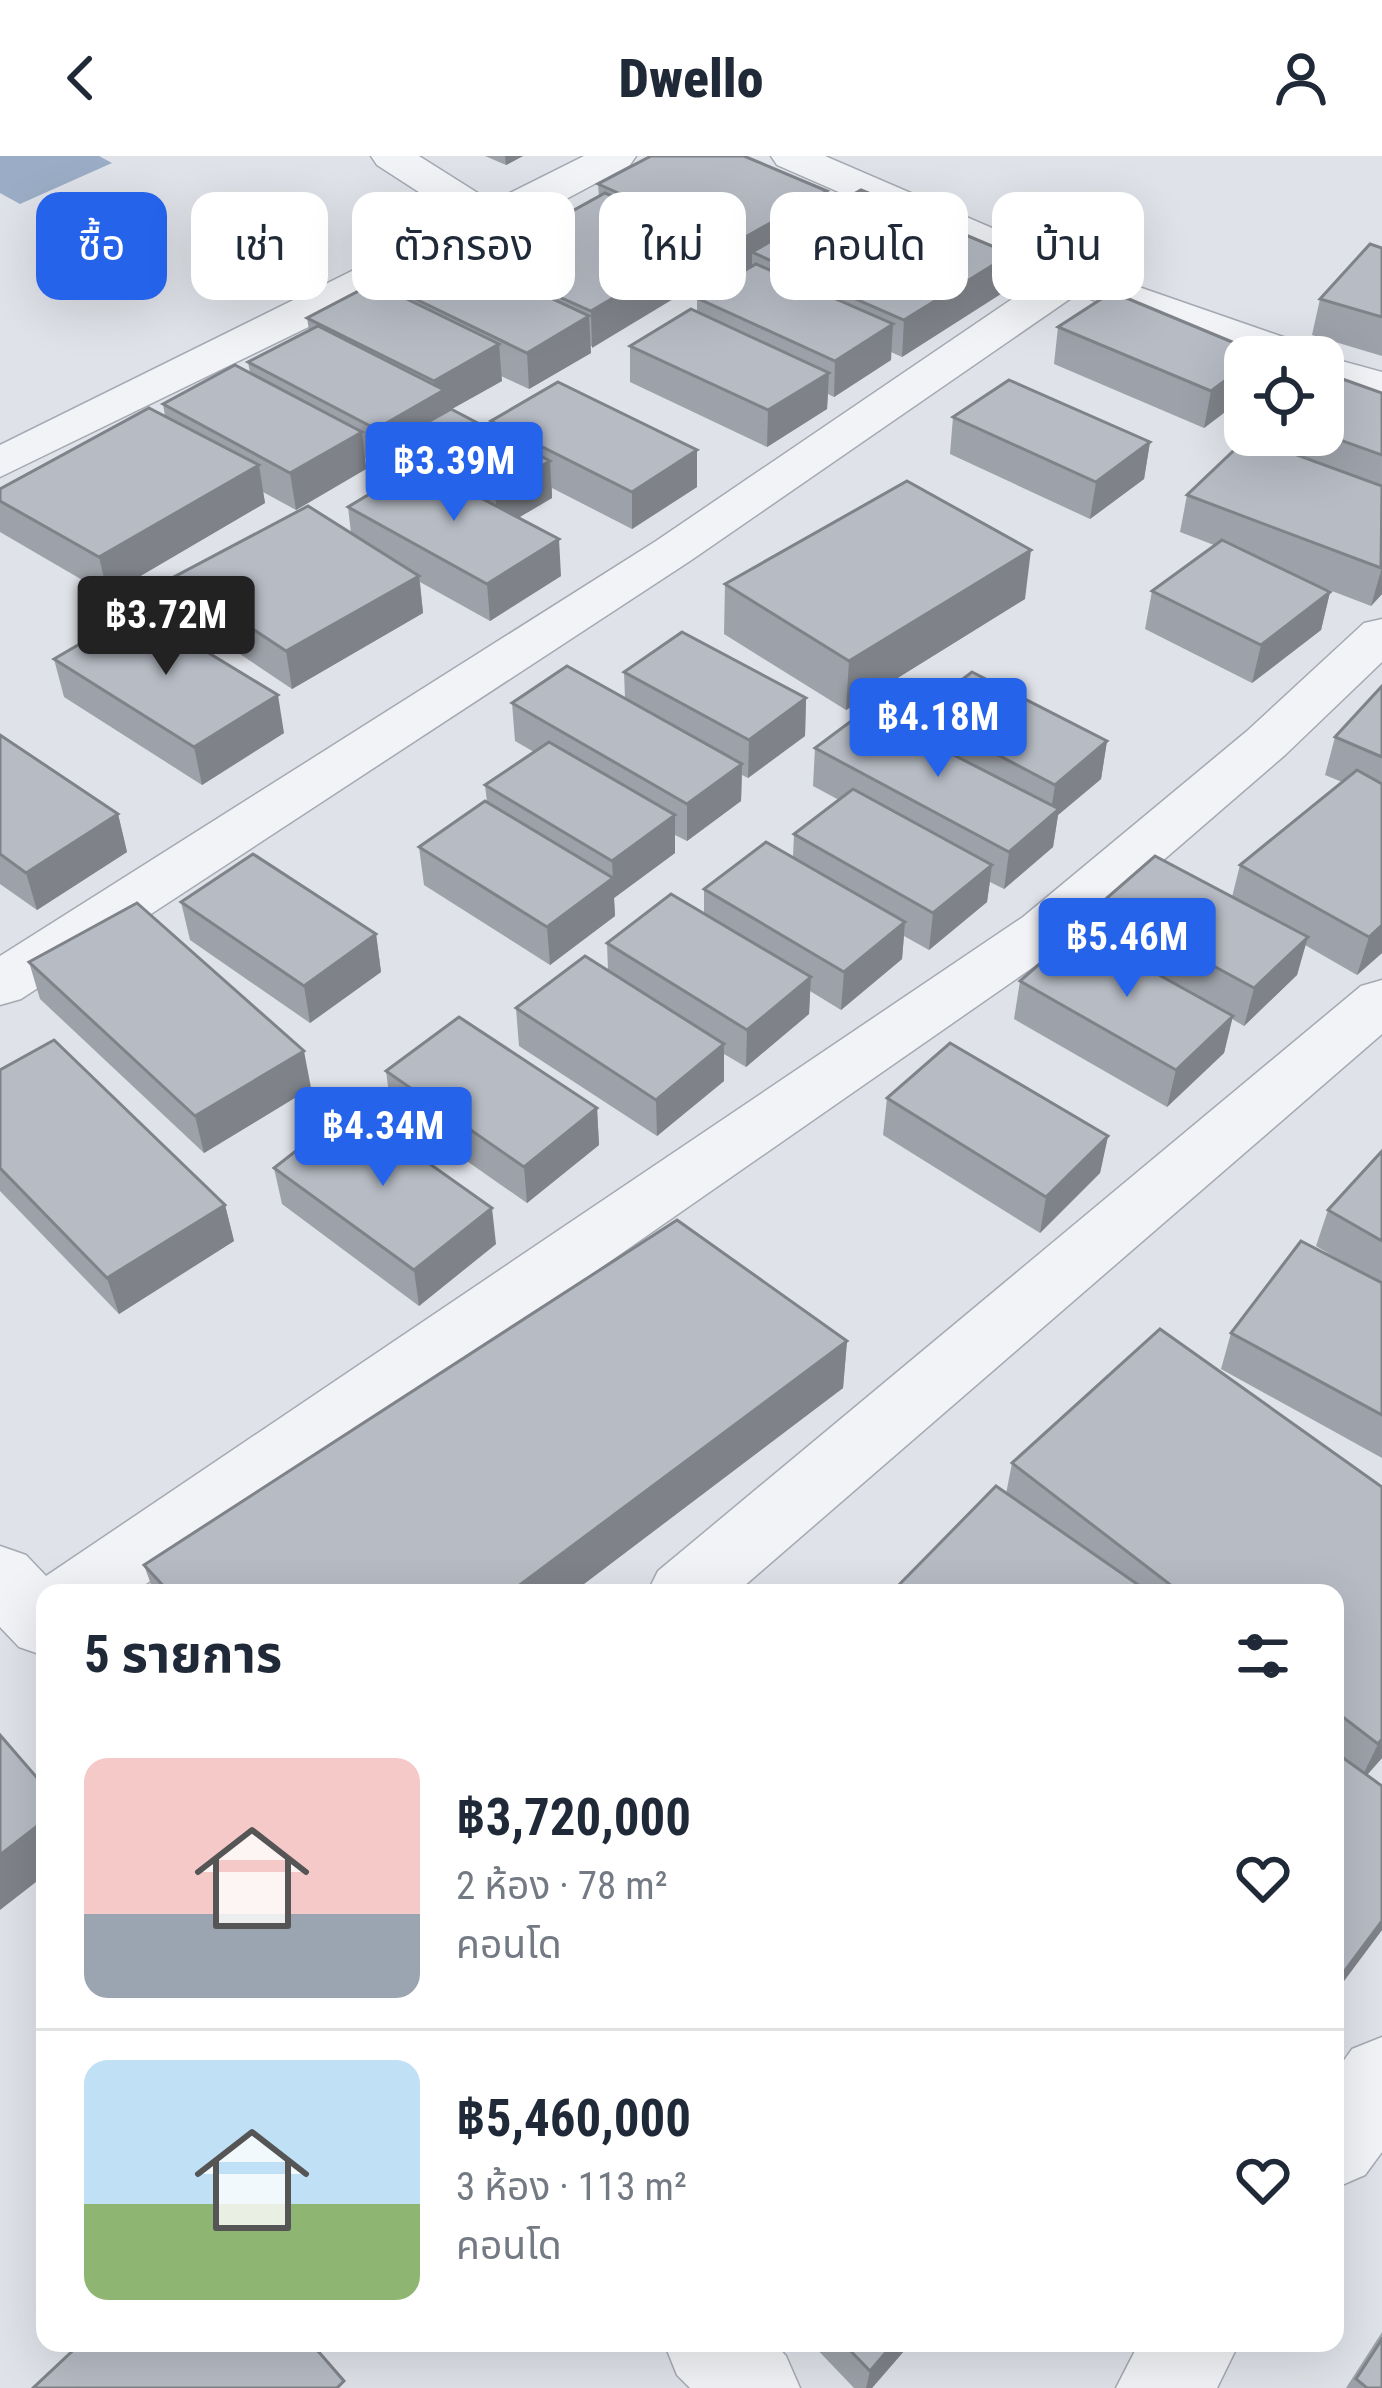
<!DOCTYPE html>
<html lang="th">
<head>
<meta charset="utf-8">
<style>
  :root { --surface:#fff; --page:#f6f6f7; --text:#1f2937; --muted:#747a83; --line:#e0e1e3; --accent:#2563eb }
  body { margin:0; font-family:"Roboto Condensed","Noto Sans Thai",sans-serif; background:var(--page); color:var(--text); height:100vh; display:flex; flex-direction:column; font-size:45px; white-space:nowrap }
  * { box-sizing:border-box; margin:0 }
  p { font-size:39px; color:var(--muted) }
  .icon { flex:none; width:66px; height:66px; fill:none; stroke:currentColor; stroke-width:2; stroke-linecap:round; stroke-linejoin:round }
  .map { position:relative; flex:1; overflow:hidden }
  .details { position:absolute; left:36px; top:1428px; width:1308px; height:768px; display:flex; flex-direction:column; background:var(--surface); border-radius:24px; box-shadow:0 12px 48px #0002 }
  .details>* { flex:none }
  .guide { position:absolute; left:36px; top:36px; width:1311px; height:108px; display:flex; gap:24px }
  .buttons { position:absolute; left:1224px; top:180px; display:grid; gap:24px }
  .buttons a { display:grid; place-items:center; width:120px; height:120px; border-radius:24px; background:var(--surface); box-shadow:0 12px 48px #0002; font-size:60px }
  .price { position:absolute; translate:-50% -102px; padding:0 27px; border-radius:12px; background:var(--accent); color:#fff; font-size:39px; line-height:78px; filter:drop-shadow(0 3px 6px #0008) }
  .price::after { content:''; position:absolute; left:50%; top:72px; width:36px; height:27px; margin-left:-18px; background:inherit; clip-path:polygon(0 0,100% 0,50% 100%) }
  .price.active { background:#222; color:#fff }
  ul { padding:0; list-style:none }
  li { display:flex; align-items:center; gap:36px; height:300px; padding:0 48px }
  li+li { border-top:3px solid var(--line) }
  li span { display:grid; place-items:center; flex:none; width:336px; height:240px; border-radius:24px; color:#555 }
  li>.icon { margin-inline-start:auto }
  span .icon { width:144px; height:144px; fill:#fffc; stroke-width:1 }
  li b { font-size:51px }
  h2 { display:flex; justify-content:space-between; align-items:center; height:144px; padding:0 48px; font-size:51px }
  .pill { padding:0 42px; border-radius:24px; background:var(--surface); box-shadow:0 12px 48px #0002; font-size:42px; line-height:108px }
  .pill.active { background:var(--accent); color:#fff }
  header { display:flex; justify-content:space-between; align-items:center; height:156px; padding:0 48px; background:var(--surface); font-size:54px; font-weight:800 }
  .map>svg:first-child { display:block }
  .water { fill:#9badc6 }
  .lines { fill:none; stroke-linecap:round; stroke-linejoin:round }
  .minor-casing { stroke:#a5a9b2; stroke-width:3 }
  .minor { fill:#f1f3f6; fill-rule:evenodd }
  .wall { fill:#9da1a9 }
  .shaded-wall { fill:#7f8389 }
  .building { fill:#b6bbc4; stroke:#7f8389; stroke-width:3 }
</style>
</head>
<body>
<header><svg class="icon" aria-label="back" viewBox="0 0 24 24"><path d="M15 5l-7 7 7 7"/></svg>Dwello<svg class="icon" aria-label="person" viewBox="0 0 24 24"><circle cx="12" cy="8" r="4"/><path d="M4 21q1-7 8-7t8 7"/></svg></header>
<div class="map">
<svg width="1382" height="2232" viewBox="0 0 1382 2232">
  <rect width="100%" height="100%" fill="#dfe2e8"/>
  <path class="water" d="M0,0h99l13,7 -92,41 -20,-11z"/>
  <g class="lines">
    <defs>
      <g id="minor">
        <path d="M371,0h48l73,46 92,-46h52l-6,9 -122,65 -508,247v-32l459,-227 -82,-53z"/>
        <path d="M771,0h54l262,113 225,78 4,7 66,18v29l-59,-20v-24h-70l-176,-63 -387,267 -669,438 -21,6v-49l656,-415 384,-261 -263,-115z"/>
        <path d="M1382,463v43l-97,93 -220,190 -932,648h-88v63l-26,-9 -19,-20v-81l26,9 20,21 977,-659 224,-186 117,-108z"/>
        <path d="M1382,824v54l-646,559h-89l11,-22 703,-585z"/>
        <path d="M1382,1881v115l-17,23 -30,13v-115l17,-24z"/>
        <path d="M664,2187h110l12,13 14,32h-110l-13,-13z"/>
        <path d="M1139,2187h100l-22,45h-101z"/>
      </g>
    </defs>
    <use href="#minor" class="minor-casing"/>
    <use href="#minor" class="minor"/>
  </g>
  <g class="wall">
    <path d="M485,0h38l-17,9z"/>
    <path d="M598,28l228,26 101,23 80,57 -105,67 -11,-5v8l-57,37 -6,-3 -1,15 -60,38 -137,-65v-36l67,-34v-14l34,-19 -18,-8v4l-123,72 1,6 -62,36 -28,-13 1,5 -50,28 40,21 -1,-9 206,66 -65,42 -80,-41v10l-33,19 42,59 -71,45 -70,-39 3,31 -131,76 -110,-74 -8,-38 177,-44 -3,-26 54,-32 -3,-21 -19,12 -15,-8 1,11 -70,41 -33,-18 2,11 -157,92 -108,-63v-43l165,-73 -2,-12 87,-31 -2,-11 61,-32 -2,-12 92,-23v-4l82,-26 -1,-3 119,-66z"/>
    <path d="M1382,92v108l-70,-21 8,-36z"/>
    <path d="M1058,171l203,27v3h-16v40l-41,31 -150,-64z"/>
    <path d="M1323,231l59,6v201l-11,12 -65,-25 24,11 -9,38 -69,53 -107,-54 7,-38 62,-46 -34,-13 7,-37 93,-46 3,-14h40z"/>
    <path d="M953,261l197,25 -6,37 -54,40 -140,-65z"/>
    <path d="M725,428l300,15 -179,111 -122,-76z"/>
    <path d="M54,503l230,74 -82,52 -138,-88z"/>
    <path d="M624,516l182,26 -1,38 -57,42 -6,-3 -1,26 -54,40 -12,-6v18l-61,45 1,18 -65,49 -126,-80 -5,-38 68,-45 -2,-17 49,-33 -19,-11 -3,-38 113,-5z"/>
    <path d="M1382,530v267l-25,22 -52,-30 -8,30 -53,51 -12,-7 -8,34 -57,54 -153,-88 6,-38 74,-42 6,-35 132,-7 8,-32 102,-83 -17,-7 10,-38z"/>
    <path d="M918,557l189,28 -6,38 -43,36 -5,32 -49,42 -14,-7 -3,20 -58,48 -25,-14 -2,23 -61,51 -31,-19 -1,23 -63,53 -22,-13v27l-67,55 -138,-90 -3,-38 92,-37 -1,-28 97,-30v-24l89,-32 1,-23 45,-34 -26,-14 2,-38 101,-13z"/>
    <path d="M0,579l118,79 9,38 -90,58 -37,-26z"/>
    <path d="M181,746l195,32 5,38 -71,51 -120,-83z"/>
    <path d="M29,806l282,126 -107,65 -164,-154z"/>
    <path d="M0,914l225,135 9,36 -115,73 -119,-123z"/>
    <path d="M386,915l211,37 2,37 -72,58 -136,-95z"/>
    <path d="M887,942l221,38 -8,37 -60,60 -157,-98z"/>
    <path d="M1382,995v307l-161,-89 10,-36 117,-68 -32,-19 12,-36z"/>
    <path d="M274,1012l222,76 -77,62 -137,-102z"/>
    <path d="M847,1185l-4,47 -271,205h-418l-10,-28z"/>
    <path d="M1012,1307l370,24v271l-15,17 15,11v144l-47,63v-400h-444l115,-99z"/>
    <path d="M1382,2176v56h-36z"/>
    <path d="M811,2187h100l-39,45h-18z"/>
  </g>
  <g class="shaded-wall">
    <path d="M505,0h18l-17,9z"/>
    <path d="M827,35l-2,36 -73,25v16l-19,12v-36z"/>
    <path d="M929,62l-3,36 -93,35 -1,22 -13,8 1,-36z"/>
    <path d="M713,83v36l-121,73 -1,-37z"/>
    <path d="M1011,98l-4,36 -105,67 2,-37z"/>
    <path d="M589,160l2,37 -62,36 -2,-36z"/>
    <path d="M893,168l-2,36 -57,37 1,-36z"/>
    <path d="M499,188l3,37 -104,58 1,15 -19,12 -4,-37 59,-35 -1,-13z"/>
    <path d="M1245,210v31l-41,31 7,-37z"/>
    <path d="M829,217l-2,36 -60,38 1,-37z"/>
    <path d="M362,276l4,37 -70,41 -6,-37z"/>
    <path d="M1150,286l-6,37 -54,40 6,-37z"/>
    <path d="M697,294v37l-65,42v-37z"/>
    <path d="M550,305l2,37 -54,32 -3,-38z"/>
    <path d="M259,309l6,38 -157,92 -9,-38z"/>
    <path d="M559,383l2,37 -71,45 -3,-37z"/>
    <path d="M1031,394l-6,49 -179,111 3,-49z"/>
    <path d="M1382,411v27l-11,12z"/>
    <path d="M419,420l4,37 -131,76 -6,-38z"/>
    <path d="M1330,436l-9,38 -69,53 9,-38z"/>
    <path d="M278,539l6,38 -82,52 -8,-38z"/>
    <path d="M806,542l-1,38 -57,42 1,-38z"/>
    <path d="M1107,585l-6,38 -43,36 -5,32 -49,42 5,-37 41,-35 5,-32z"/>
    <path d="M742,608l-1,37 -54,40v-37z"/>
    <path d="M118,658l9,38 -90,58 -11,-37z"/>
    <path d="M675,659v38l-61,45 1,18 -65,49 -3,-38 66,-48 -1,-18z"/>
    <path d="M992,709l-5,37 -58,48 4,-37z"/>
    <path d="M905,766l-3,37 -61,51 3,-38z"/>
    <path d="M1382,769v28l-25,22 12,-38z"/>
    <path d="M376,778l5,38 -71,51 -6,-37z"/>
    <path d="M1308,781l-11,38 -53,51 10,-38z"/>
    <path d="M811,821l-2,37 -63,53 1,-37z"/>
    <path d="M1233,860l-9,37 -57,54 9,-37z"/>
    <path d="M724,888v37l-67,55 -1,-36z"/>
    <path d="M304,895l7,37 -107,65 -9,-37z"/>
    <path d="M597,952l2,37 -72,58 -3,-36z"/>
    <path d="M1108,980l-8,37 -60,60 6,-36z"/>
    <path d="M225,1049l9,36 -115,73 -12,-36z"/>
    <path d="M492,1052l4,36 -77,62 -5,-36z"/>
    <path d="M847,1185l-4,47 -271,205h-63z"/>
    <path d="M1382,1583v19l-24,27 20,-41z"/>
    <path d="M45,1664v55l-45,35v-55z"/>
    <path d="M1382,1765v9l-47,63v-9z"/>
    <path d="M894,2187h17l-39,45h-6l4,-17z"/>
  </g>
  <g class="building">
    <path d="M651,0h93l83,35 -94,53 -135,-60z"/>
    <path d="M861,34l68,28 -109,65 -68,-31z"/>
    <path d="M605,37l108,46 -122,72 -111,-49z"/>
    <path d="M942,69l69,29 -107,66 -71,-31z"/>
    <path d="M1370,88l12,4v69l-62,-18z"/>
    <path d="M463,101l126,59 -62,37 -128,-62z"/>
    <path d="M756,108l137,60 -58,37 -138,-63z"/>
    <path d="M374,127l125,61 -65,37 -127,-63z"/>
    <path d="M1112,136l149,62 -4,3h-12v9l-34,25 -153,-64z"/>
    <path d="M691,153l138,64 -61,37 -138,-64z"/>
    <path d="M318,170l126,64 -68,39 -128,-67z"/>
    <path d="M235,209l127,67 -72,41 -127,-69z"/>
    <path d="M1334,220l48,17v62l-59,-21v-47z"/>
    <path d="M1009,224l141,62 -54,40 -143,-65z"/>
    <path d="M558,226l139,68 -65,42 -141,-71z"/>
    <path d="M149,252l110,57 -160,92 -99,-56v-12z"/>
    <path d="M451,253l99,52 -55,31 -97,-53z"/>
    <path d="M1248,281l134,49 -1,82 -194,-73z"/>
    <path d="M418,309l141,74 -72,45 -139,-77z"/>
    <path d="M907,325l124,69 -182,111 -124,-77z"/>
    <path d="M308,350l111,70 -133,75 -112,-74z"/>
    <path d="M1222,384l108,52 -69,53 -109,-54z"/>
    <path d="M138,454l140,85 -84,52 -140,-88z"/>
    <path d="M682,476l124,66 -57,42 -125,-68z"/>
    <path d="M567,510l175,98 -55,40 -175,-101z"/>
    <path d="M972,516l135,69 -52,44 -137,-72z"/>
    <path d="M1382,530v71l-47,-20z"/>
    <path d="M866,554l193,99 -50,43 -194,-104z"/>
    <path d="M0,579l118,79 -92,59 -26,-19z"/>
    <path d="M549,586l126,73 -63,46 -127,-76z"/>
    <path d="M1357,614l25,14v141l-13,12 -129,-72z"/>
    <path d="M853,633l139,76 -59,48 -139,-79z"/>
    <path d="M485,645l128,77 -66,49 -128,-80z"/>
    <path d="M766,686l139,80 -61,50 -140,-83z"/>
    <path d="M253,698l123,80 -72,52 -123,-84z"/>
    <path d="M1155,700l153,81 -54,51 -154,-84z"/>
    <path d="M671,738l140,83 -64,53 -140,-87z"/>
    <path d="M137,747l167,148 -109,65 -166,-154z"/>
    <path d="M1078,774l155,86 -57,54 -156,-89z"/>
    <path d="M585,800l139,88 -68,56 -140,-92z"/>
    <path d="M459,861l138,91 -73,59 -138,-96z"/>
    <path d="M54,884l171,165 -118,73 -107,-110v-98z"/>
    <path d="M950,887l158,93 -62,61 -159,-99z"/>
    <path d="M351,952l141,100 -78,62 -140,-102z"/>
    <path d="M1382,995v90l-54,-31z"/>
    <path d="M677,1064l170,121 -338,252h-339l-26,-28z"/>
    <path d="M1301,1085l81,42v132l-151,-82z"/>
    <path d="M1160,1173l222,158v252l-4,5 -43,-33v-118h-154l-169,-130z"/>
    <path d="M996,1330l154,107h-259z"/>
    <path d="M0,1579l45,52v33l-45,35z"/>
    <path d="M1335,1596l47,34v135l-47,63z"/>
    <path d="M1382,2183v49h-15l-11,-9z"/>
    <path d="M81,2187h230l33,38 -7,7h-304z"/>
    <path d="M843,2187h51l-24,28z"/>
  </g>
</svg>
<div class="buttons">
<a><svg class="icon" aria-label="locate" viewBox="0 0 24 24"><circle cx="12" cy="12" r="6"/><path d="M12 2v4M12 18v4M2 12h4M18 12h4"/></svg></a>
</div>
<b class="price" style="left:454px;top:368px">฿3.39M</b>
<b class="price active" style="left:166px;top:522px">฿3.72M</b>
<b class="price" style="left:938px;top:624px">฿4.18M</b>
<b class="price" style="left:1127px;top:844px">฿5.46M</b>
<b class="price" style="left:383px;top:1033px">฿4.34M</b>
<div class="guide">
<a class="pill active">ซื้อ</a>
<a class="pill">เช่า</a>
<a class="pill">ตัวกรอง</a>
<a class="pill">ใหม่</a>
<a class="pill">คอนโด</a>
<a class="pill">บ้าน</a>
</div>
<section class="details">
<h2>5 รายการ<svg class="icon" aria-label="filters" viewBox="0 0 24 24"><path d="M4 7h16M4 17h16"/><circle cx="9" cy="7" r="2"/><circle cx="15" cy="17" r="2"/></svg></h2>
<ul>
<li><span style="background:linear-gradient(#f6c9c9 65%,#9aa5b1 0)"><svg class="icon" aria-label="home" viewBox="0 0 24 24"><path d="M3 11l9-7 9 7M6 9v11h12V9"/></svg></span><div><b>฿3,720,000</b><p>2 ห้อง · 78 m²</p><p>คอนโด</p></div><svg class="icon" aria-label="heart" viewBox="0 0 24 24"><path d="M12 20l-8-8c-3-5 5-10 8-4 3-6 11-1 8 4z"/></svg></li>
<li><span style="background:linear-gradient(#bfe0f5 60%,#8fb573 0)"><svg class="icon" aria-label="home" viewBox="0 0 24 24"><path d="M3 11l9-7 9 7M6 9v11h12V9"/></svg></span><div><b>฿5,460,000</b><p>3 ห้อง · 113 m²</p><p>คอนโด</p></div><svg class="icon" aria-label="heart" viewBox="0 0 24 24"><path d="M12 20l-8-8c-3-5 5-10 8-4 3-6 11-1 8 4z"/></svg></li>
</ul>
</section>
</div>
</body>
</html>
